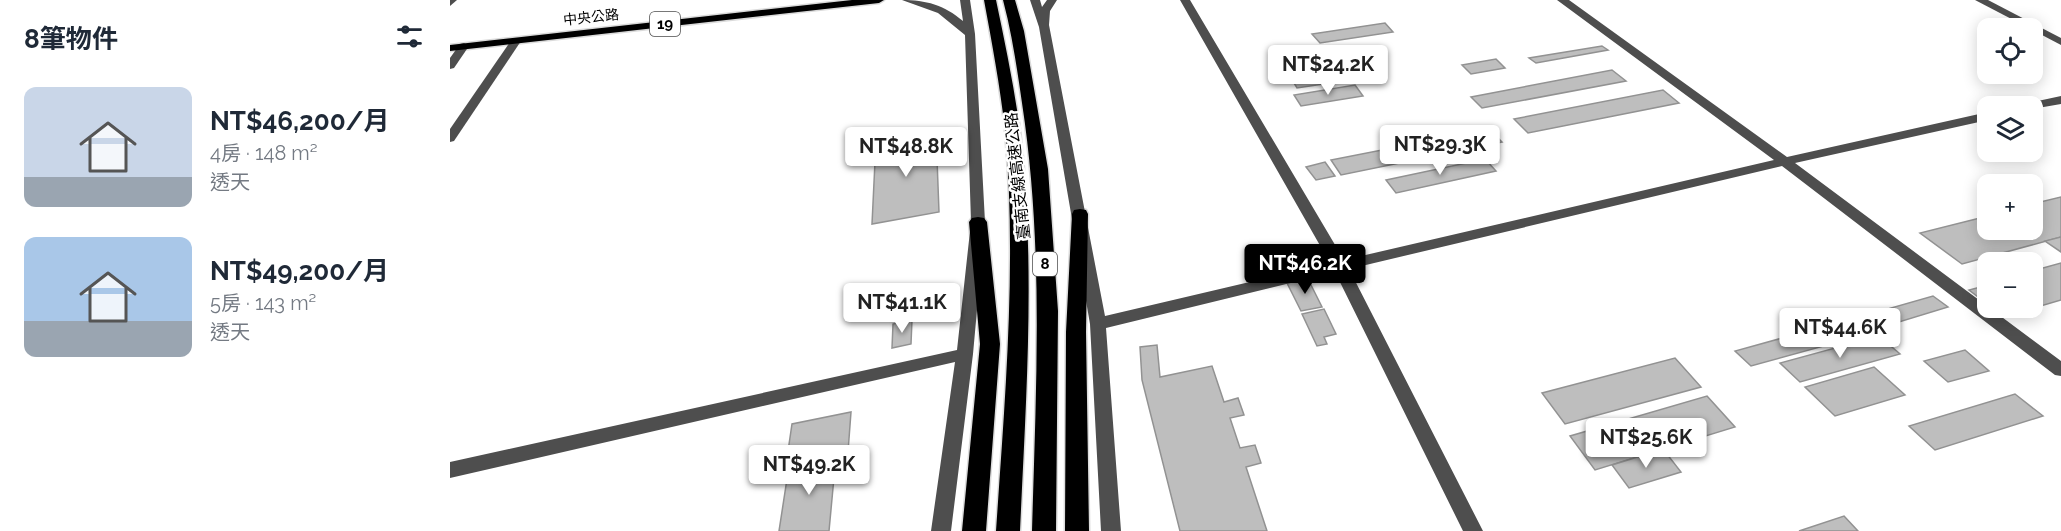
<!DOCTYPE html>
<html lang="zh-TW">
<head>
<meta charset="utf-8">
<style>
  :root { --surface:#fff; --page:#f6f6f7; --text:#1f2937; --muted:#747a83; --accent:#000 }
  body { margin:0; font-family:Raleway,"Noto Sans TC",sans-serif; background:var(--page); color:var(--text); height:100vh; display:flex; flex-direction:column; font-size:22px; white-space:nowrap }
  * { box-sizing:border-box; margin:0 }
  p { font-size:20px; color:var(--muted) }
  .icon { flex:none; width:33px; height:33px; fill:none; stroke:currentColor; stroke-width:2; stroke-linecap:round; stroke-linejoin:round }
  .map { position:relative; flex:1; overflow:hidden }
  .details { display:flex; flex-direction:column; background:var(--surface); width:450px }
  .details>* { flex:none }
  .fabs { position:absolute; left:1527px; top:18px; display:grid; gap:12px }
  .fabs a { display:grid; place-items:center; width:66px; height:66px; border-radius:12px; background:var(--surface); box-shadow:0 3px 15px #0003; font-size:30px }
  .price { position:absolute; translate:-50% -51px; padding:0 14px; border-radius:6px; background:#fff; color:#222; font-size:20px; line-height:39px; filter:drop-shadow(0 2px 3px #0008) }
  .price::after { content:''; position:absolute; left:50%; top:36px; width:18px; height:14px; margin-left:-9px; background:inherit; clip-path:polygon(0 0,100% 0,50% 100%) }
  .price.on { background:var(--accent); color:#fff }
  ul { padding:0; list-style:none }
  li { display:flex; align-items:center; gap:18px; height:150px; padding:0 24px }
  li span { display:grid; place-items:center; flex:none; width:168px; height:120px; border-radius:12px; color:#555 }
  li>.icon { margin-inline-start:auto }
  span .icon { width:72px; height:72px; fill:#fffc; stroke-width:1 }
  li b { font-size:26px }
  h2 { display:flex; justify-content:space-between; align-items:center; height:72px; padding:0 24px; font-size:26px }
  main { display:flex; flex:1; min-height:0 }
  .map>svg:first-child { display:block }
  .building { fill:#bebebe; stroke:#929292; stroke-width:1.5 }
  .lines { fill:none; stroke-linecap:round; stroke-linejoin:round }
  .major-casing { stroke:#dbdbdb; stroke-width:3 }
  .highway-casing { stroke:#dbdbdb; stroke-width:3 }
  .minor { fill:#4e4e4e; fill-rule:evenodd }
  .major { fill:#000; fill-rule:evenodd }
  .highway { fill:#000; fill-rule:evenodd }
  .labels { text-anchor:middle; stroke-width:5; stroke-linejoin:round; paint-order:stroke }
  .far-street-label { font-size:14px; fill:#000; stroke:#fff }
  .shield { fill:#fff; stroke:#4c4c4c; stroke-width:1.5 }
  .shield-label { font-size:15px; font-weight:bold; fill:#000 }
  .street-label { font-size:16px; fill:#000; stroke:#fff }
</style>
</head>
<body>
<main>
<section class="details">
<h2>8筆物件<svg class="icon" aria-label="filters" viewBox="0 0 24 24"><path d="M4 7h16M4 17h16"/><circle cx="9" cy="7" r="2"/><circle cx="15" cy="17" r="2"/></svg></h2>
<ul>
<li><span style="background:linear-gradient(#c9d6e8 75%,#9aa5b1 0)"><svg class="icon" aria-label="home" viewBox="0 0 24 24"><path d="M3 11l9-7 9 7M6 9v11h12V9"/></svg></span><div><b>NT$46,200/月</b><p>4房 · 148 m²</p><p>透天</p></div></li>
<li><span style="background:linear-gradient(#a9c7e8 70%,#9aa5b1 0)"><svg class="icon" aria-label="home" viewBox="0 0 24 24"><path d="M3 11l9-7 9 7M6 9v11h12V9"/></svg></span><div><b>NT$49,200/月</b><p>5房 · 143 m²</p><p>透天</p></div></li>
</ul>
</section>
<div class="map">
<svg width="1611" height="531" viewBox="0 0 1611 531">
  <rect width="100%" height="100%" fill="#fff"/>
  <g class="building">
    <path d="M935,23l8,9 -73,11 -8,-9z"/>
    <path d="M1152,46l6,4 -72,13 -7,-5z"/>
    <path d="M1046,59l9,9 -34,6 -9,-9z"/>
    <path d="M924,64l8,9 -43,6 -7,-9z"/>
    <path d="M1162,70l14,11 -144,27 -11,-11z"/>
    <path d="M880,72l7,10 -40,6 -6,-10z"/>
    <path d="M905,85l8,11 -62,10 -7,-11z"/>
    <path d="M1213,90l16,13 -151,30 -14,-14z"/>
    <path d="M1039,129l13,13 -161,33 -10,-15z"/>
    <path d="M486,132l3,80 -67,12 4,-83z"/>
    <path d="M1035,159l11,12 -100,22 -10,-13z"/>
    <path d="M875,162l10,14 -19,4 -10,-13z"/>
    <path d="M1611,197v40l-99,27 -42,-31 68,-17v14h44v-26z"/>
    <path d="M1611,237v15l-16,-11z"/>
    <path d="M1611,263v37l-34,10 -4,-2h9v-37z"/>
    <path d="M858,279l14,28 -21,4 -14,-28z"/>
    <path d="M1538,285v13l-6,2 -13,-10z"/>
    <path d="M1483,296l15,11 -49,15 -15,-12z"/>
    <path d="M874,309l12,25 -12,3 3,7 -10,2 -15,-32z"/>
    <path d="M462,320l-1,24 -19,4 1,-24z"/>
    <path d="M1376,326l16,15 -91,25 -16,-15z"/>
    <path d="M1429,336l21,18 -100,28 -20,-19z"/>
    <path d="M707,345l3,32 52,-11 12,36 14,-4 6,17 -14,3 10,30 15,-3 6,18 -15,4 21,64h-87l-38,-151 -2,-33z"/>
    <path d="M1515,350l24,21 -41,11 -24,-21z"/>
    <path d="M1225,358l26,29 -136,37 -23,-31z"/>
    <path d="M1424,367l31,28 -70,21 -30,-29z"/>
    <path d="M1565,394l28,22 -108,34 -26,-24z"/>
    <path d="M1257,396l28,31 -140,43 -25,-34z"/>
    <path d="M401,412l-3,40 -62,13 6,-41z"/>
    <path d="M1213,449l18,23 -52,16 -17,-23z"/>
    <path d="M386,456l-7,75h-50l10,-65z"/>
    <path d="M1394,516l14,15h-59z"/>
  </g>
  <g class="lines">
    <defs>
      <path id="major" d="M402,0h32l-5,3 -429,48v-6z"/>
      <g id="highway">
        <path d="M534,0h12c9,43 18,86 24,130 16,133 6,268 0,401h-24c9,-133 21,-268 9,-401 -5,-44 -13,-87 -21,-130z"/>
        <path d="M553,0h12l9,31 24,138 10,142 -2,220h-24c4,-145 12,-284 -10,-428 -5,-35 -10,-69 -19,-103z"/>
        <path d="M630,209l6,1 2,4 -2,118 3,199h-24l1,-199 6,-118 2,-4z"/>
        <path d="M528,217l6,1 3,4 13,122 -14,187h-24l18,-187 -11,-122 3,-4z"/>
      </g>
    </defs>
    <use href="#major" class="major-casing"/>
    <use href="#highway" class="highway-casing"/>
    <g class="minor">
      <path d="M0,0h7l-7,6z"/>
      <path d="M452,0c24,0 42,5 61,21l-3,-21h10l5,34 10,188 -12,132 -22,177h-20l24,-169 -505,116v-16l507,-112 14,-128 -6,-187 -27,-22z"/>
      <path d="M580,0h10l2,7 5,-7h10l-7,11 -1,14 56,291 225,-53 -150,-263h10l154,260 430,-100 -217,-160h12l218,157 201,-45v8l-193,43 266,198v15l-6,-1 -273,-209 -433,103 134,262h-20l-128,-259 -229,56 15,203h-20l-11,-207 -51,-297z"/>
      <path d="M1525,0h13l73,38v7z"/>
      <path d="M66,38l5,3 -67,100 -4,1v-13l62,-90z"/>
      <path d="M14,43l5,3 -15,22 -4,1v-11l10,-14z"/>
      <path d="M1611,96v8l-29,5v-3h-6l2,-3z"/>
    </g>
    <use href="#major" class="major"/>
    <use href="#highway" class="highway"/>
  </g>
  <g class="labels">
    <g class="far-street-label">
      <text transform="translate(141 17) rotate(-6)" y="5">中央公路</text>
    </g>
    <g class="shield">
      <rect x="200" y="12" width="30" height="24" rx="4.5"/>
      <rect x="583" y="252" width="24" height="24" rx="4.5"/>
    </g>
    <g class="shield-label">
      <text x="215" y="29">19</text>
      <text x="595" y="269">8</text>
    </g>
    <g class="street-label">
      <text transform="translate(567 176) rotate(-96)" y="6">臺南支線高速公路</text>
    </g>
  </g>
</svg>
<div class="fabs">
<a><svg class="icon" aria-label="locate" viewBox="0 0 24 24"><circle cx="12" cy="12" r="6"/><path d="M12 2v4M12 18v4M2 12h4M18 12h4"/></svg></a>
<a><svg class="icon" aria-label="layers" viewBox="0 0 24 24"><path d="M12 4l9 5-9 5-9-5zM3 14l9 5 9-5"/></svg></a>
<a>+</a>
<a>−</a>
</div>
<b class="price" style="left:878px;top:96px">NT$24.2K</b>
<b class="price" style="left:990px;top:176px">NT$29.3K</b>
<b class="price" style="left:456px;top:178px">NT$48.8K</b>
<b class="price on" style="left:855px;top:295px">NT$46.2K</b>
<b class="price" style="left:452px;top:334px">NT$41.1K</b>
<b class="price" style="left:1390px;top:359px">NT$44.6K</b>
<b class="price" style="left:1196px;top:469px">NT$25.6K</b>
<b class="price" style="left:359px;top:496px">NT$49.2K</b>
</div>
</main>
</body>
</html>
